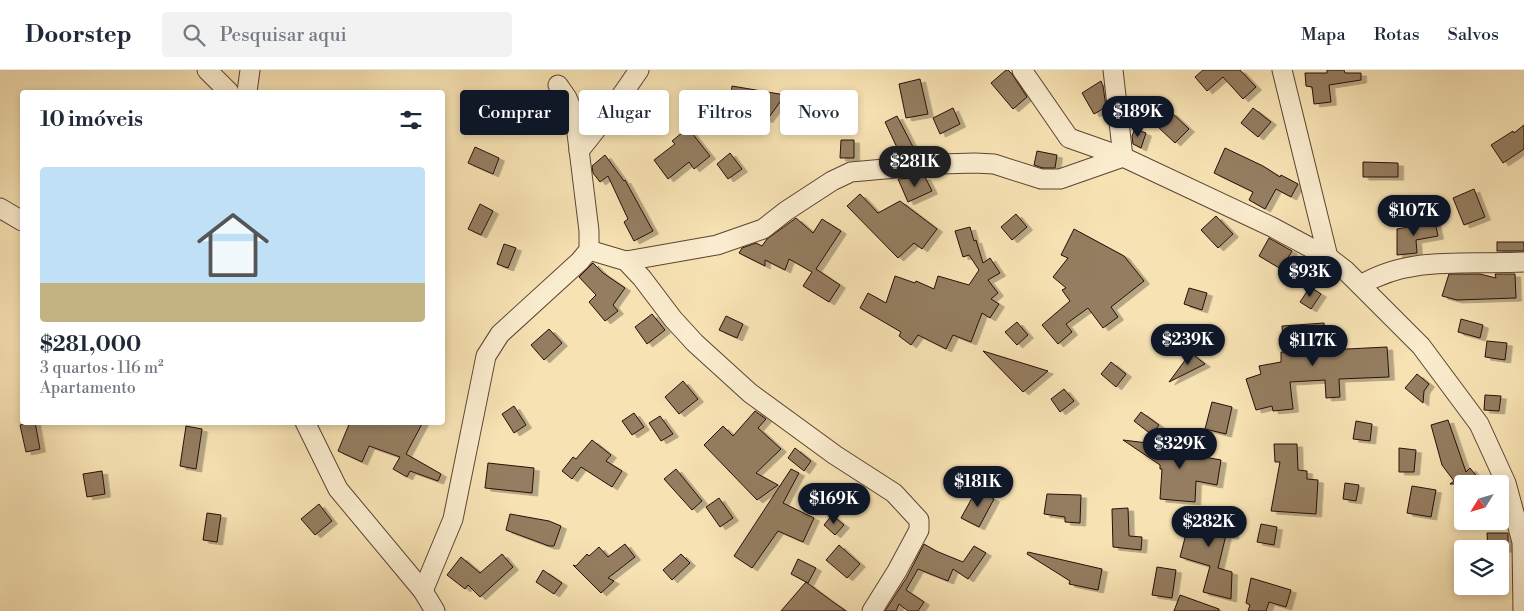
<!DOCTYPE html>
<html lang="pt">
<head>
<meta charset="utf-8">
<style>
  :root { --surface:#fff; --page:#f2f2f3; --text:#1f2937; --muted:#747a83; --line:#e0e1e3; --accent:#111827 }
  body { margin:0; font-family:"Libre Bodoni",serif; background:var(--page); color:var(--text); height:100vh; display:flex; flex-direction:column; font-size:19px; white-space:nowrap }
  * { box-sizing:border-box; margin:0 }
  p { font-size:16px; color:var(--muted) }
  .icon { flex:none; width:28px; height:28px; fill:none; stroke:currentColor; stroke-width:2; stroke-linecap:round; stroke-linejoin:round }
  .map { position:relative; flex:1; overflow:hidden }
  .side { position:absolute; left:20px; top:20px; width:425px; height:335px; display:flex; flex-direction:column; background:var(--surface); border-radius:5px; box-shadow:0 2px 8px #0003 }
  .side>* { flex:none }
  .banner { position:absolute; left:460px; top:20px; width:475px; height:45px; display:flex; gap:10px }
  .needle { width:32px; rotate:233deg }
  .tools { position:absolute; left:1454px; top:405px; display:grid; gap:10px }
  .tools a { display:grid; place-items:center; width:55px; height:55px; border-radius:5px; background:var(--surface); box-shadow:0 2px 8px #0003; font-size:25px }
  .price { position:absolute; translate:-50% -42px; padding:0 11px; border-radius:18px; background:var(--accent); color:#fff; font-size:16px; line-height:32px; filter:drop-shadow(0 1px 2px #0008) }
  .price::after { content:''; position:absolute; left:50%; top:30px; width:15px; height:11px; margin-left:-8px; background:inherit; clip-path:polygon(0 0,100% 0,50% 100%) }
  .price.current { background:#222; color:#fff }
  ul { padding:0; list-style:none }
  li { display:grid; align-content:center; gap:10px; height:265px; padding:0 20px }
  li span { display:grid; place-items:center; height:155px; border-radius:5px; color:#555 }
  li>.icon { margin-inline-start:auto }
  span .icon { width:90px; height:90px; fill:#fffc; stroke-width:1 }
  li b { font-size:21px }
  h2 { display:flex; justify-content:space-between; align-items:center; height:60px; padding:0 20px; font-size:21px }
  .tag { padding:0 18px; border-radius:5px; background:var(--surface); box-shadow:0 2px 8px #0003; font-size:18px; line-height:45px }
  .tag.current { background:var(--accent); color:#fff }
  header { display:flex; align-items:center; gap:30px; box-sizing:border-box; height:70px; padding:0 25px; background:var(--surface); border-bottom:1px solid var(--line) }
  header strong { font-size:24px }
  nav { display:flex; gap:28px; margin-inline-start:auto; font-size:18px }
  .search { width:350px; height:45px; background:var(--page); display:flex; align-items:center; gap:12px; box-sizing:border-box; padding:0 18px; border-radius:5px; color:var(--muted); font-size:19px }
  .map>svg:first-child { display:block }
  .building { fill:#947d60; stroke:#290f06; filter:url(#shadow) }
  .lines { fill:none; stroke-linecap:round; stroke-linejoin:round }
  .minor-casing { stroke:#5c4431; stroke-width:21 }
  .minor { stroke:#faecce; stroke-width:19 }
</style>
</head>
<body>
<header>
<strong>Doorstep</strong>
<div class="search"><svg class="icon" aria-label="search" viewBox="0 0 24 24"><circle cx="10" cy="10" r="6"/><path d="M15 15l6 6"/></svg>Pesquisar aqui</div>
<nav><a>Mapa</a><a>Rotas</a><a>Salvos</a></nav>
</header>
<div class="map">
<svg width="1524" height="541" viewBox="0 0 1524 541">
  <defs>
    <filter id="shadow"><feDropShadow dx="5.5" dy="3" stdDeviation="0" flood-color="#0004"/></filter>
  </defs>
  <rect width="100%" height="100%" fill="#f7e2b3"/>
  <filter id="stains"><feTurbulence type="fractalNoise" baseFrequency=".004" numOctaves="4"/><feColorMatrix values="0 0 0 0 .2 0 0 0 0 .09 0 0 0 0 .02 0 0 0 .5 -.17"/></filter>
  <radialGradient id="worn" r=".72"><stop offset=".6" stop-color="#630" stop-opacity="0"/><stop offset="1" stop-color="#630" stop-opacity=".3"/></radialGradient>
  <g class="building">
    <path d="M1006,0h2l4,4 15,23 -14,12 -22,-26z"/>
    <path d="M1203,0h37l16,17 -13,12 -20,-22 -16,14 -12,-14z"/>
    <path d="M1327,0h17l1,3h16v7l-32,5 2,17 -17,2 -2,-17 -6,-1 -1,-13h22z"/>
    <path d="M920,9l8,35 -22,4 -7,-34z"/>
    <path d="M1101,11l2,5 3,21 -12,7 -12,-21z"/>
    <path d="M732,16l53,9 -18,25 -18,-14 -19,-3z"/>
    <path d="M632,30l11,7 1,-2 13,10 -9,13 -23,-18z"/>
    <path d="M953,38l7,16 -20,10 -7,-16z"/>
    <path d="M1253,38l18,14 -13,15 -17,-14z"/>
    <path d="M1171,42l18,17 -14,14 -17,-16z"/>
    <path d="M897,46l16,31 3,8 -15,1 -16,-34z"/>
    <path d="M1524,55v24l-21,14 -12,-18 22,-14 1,2z"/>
    <path d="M688,58l22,28 -16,13 -5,-7 -21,17 -14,-19 21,-16 -3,-3z"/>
    <path d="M1135,59l11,4 -5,15 -8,-4 -1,-8z"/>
    <path d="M841,70h13v18h-14z"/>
    <path d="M475,77l24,11 -6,16 -25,-11z"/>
    <path d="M1225,78l38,18 17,11 1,-2 17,9 -7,13 -15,-8 -11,20 -16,-9 4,-8 -39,-19z"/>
    <path d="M1037,81l20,4 -2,13h-12l-9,-3z"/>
    <path d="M730,83l12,16 -14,10 -11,-15z"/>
    <path d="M605,85l19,26 1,-1 28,51 -19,10 -10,-19 4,-3 -20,-43 -8,6 -7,-9 -1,-7z"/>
    <path d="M1363,92l35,1v14h-35z"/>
    <path d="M925,107l7,14 -24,11 -10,-23z"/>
    <path d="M1474,119l11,28 -21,8 -11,-27z"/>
    <path d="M860,124l18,19 22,-12 37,28 -15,20 -8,-6 -16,15 -51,-52z"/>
    <path d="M480,134l13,7 -12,24 -13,-6z"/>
    <path d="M1016,144l11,13 -15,13 -11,-13z"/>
    <path d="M1216,146l17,18 -15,14 -17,-18z"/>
    <path d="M796,148l17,15 9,-14 19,12 -25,38 24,16 -11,17 -26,-16 9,-14 -23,-13 -4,11 -20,-10v6l-26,-13 3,-5 14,-5 6,3 5,-7z"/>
    <path d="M1435,152l3,14 -22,4 1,13 -20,2v-26z"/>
    <path d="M970,157l4,14 2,-1 7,23 7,-5 10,15 -12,7 10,13 -7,6 8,5 -9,14 -8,-5 -11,29 -18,-7 -7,14 -28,-14 -7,10 -12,-9 2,-4 -41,-24 8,-15 18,10 9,-27 20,7 1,-2 18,8 4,-13 31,9 10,-15 -10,-15 -6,2 -8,-26z"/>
    <path d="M1074,159l50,27 20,25 -33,26 7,10 -15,11 -15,-20 -22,16 6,8 -14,12 -16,-19 28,-24 -8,-11 4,-2 -13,-11 15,-19 -7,-3z"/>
    <path d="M1269,168l23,13 -11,18 -22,-13z"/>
    <rect x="1497" y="172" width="27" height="9"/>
    <path d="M504,174l12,4 -8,20 -11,-4z"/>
    <path d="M593,193l10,10 22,15 -12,17 5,6 -13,10 -16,-19 7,-7 -17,-18z"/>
    <path d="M1449,204h31l16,4 -1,-4h20l1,24 -59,2 -15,-4z"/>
    <path d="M1310,217l11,7 -10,15 -11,-7z"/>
    <path d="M1189,218l18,5 -5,17 -18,-6z"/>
    <path d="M652,244l13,16 -18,14 -12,-17z"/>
    <path d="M726,246l17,8 -6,14 -18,-8z"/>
    <path d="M1461,249l22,6 -3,13 -22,-6z"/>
    <path d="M1017,252l11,13 -11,10 -12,-13z"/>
    <path d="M1324,253l3,27 60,-3 2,30 -50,2 1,18 -14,1 -1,-18 -35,2 3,27 -20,2 -1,-5 -16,4 -10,-31 15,-5 -2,-8 22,-4v-10h3l-2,-26z"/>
    <path d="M549,259l13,14 -18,17 -13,-15z"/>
    <path d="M1487,271l20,2 -2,17 -20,-3z"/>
    <path d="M983,281l65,20 -25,21z"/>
    <path d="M1191,283l14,11 -36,18 17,-23z"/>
    <path d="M1111,292l15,12 -10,13 -15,-13z"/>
    <path d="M1417,304l12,10 -5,7 -1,12 -18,-15z"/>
    <path d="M683,311l15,18 -19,15 -14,-17z"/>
    <path d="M1064,319l10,12 -14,11 -9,-13z"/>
    <path d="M1485,325l16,1 -2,15 -15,-1z"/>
    <path d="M1212,332l20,5 -6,27 -21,-5z"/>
    <path d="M514,336l12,19 -12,8 -12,-19z"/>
    <path d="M755,341l11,8 -8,9 23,21 -25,24 22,12 -21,15 -53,-55 19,-19 10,10z"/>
    <path d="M1141,342l18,13 -7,10 -18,-14z"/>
    <path d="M634,343l10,14 -12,8 -10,-14z"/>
    <path d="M660,346l13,18 -12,7 -12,-18z"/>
    <path d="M1448,350l18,52 4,-4 13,16h-33l4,-3 -12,-16 -11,-40z"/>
    <path d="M1356,351l16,3 -2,17 -17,-2z"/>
    <path d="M35,352l5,27 -14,3 -6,-27z"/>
    <path d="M350,352h73l-17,32 35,20 -3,7 -28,-10 -3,6 -14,-8 7,-12 -31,-11 -7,16 -24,-11z"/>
    <path d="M186,356l16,3 -6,40 -16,-3z"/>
    <path d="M592,370l19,15 -5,6 16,10 -10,16 -31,-20 -9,12 -10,-8 11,-14 3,2z"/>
    <path d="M1123,370l65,8v6l33,6 -4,25 -21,-4 -1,21 -35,-3 2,-30h-2v-4z"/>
    <path d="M1274,374h23l1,26 9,1v8l11,1 -2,34 -45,-3 9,-49h-5z"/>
    <path d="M795,378l16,13 -7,10 -16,-13z"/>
    <path d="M1399,378l17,2 -2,22h-15z"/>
    <path d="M488,393l46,5 -2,25 -47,-5z"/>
    <path d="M676,399l26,32 -10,9 -28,-31z"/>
    <path d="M791,399l8,4 -16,30 31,15 -11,24 -25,-11 -26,37 -18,-12z"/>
    <path d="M102,401l3,23 -18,3 -4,-23z"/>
    <path d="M1345,413l14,2 -3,16 -13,-2z"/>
    <path d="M1412,416l24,4 -5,27 -24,-4z"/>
    <path d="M977,419l17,10 -15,28 -18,-9z"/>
    <path d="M1047,424l34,1 -1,28 -15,-1v-5l-21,-3z"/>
    <path d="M719,428l14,20 -13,9 -14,-20z"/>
    <path d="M319,434l13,17 -17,14 -14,-16z"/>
    <path d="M1128,438l1,28 13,1 -1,13 -28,-3 -1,-38z"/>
    <path d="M207,443l14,2 -4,27 -14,-2z"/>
    <path d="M510,444l39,7 12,5 -7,20h-5l-43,-16z"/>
    <path d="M1182,444l52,2 -1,20 -7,-1 -8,33 14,4 -1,27 -28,-7 7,-26 -30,-9 6,-23h-5z"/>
    <path d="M832,445l12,10 -9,10 -11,-10z"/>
    <path d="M1261,454l16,3 -3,18 -17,-3z"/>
    <path d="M1487,463h21v16h-20z"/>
    <path d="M625,474l10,13 -27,21 6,3 -13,12 -28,-28 3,1 11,-12 2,2 10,-9 9,10z"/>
    <path d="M924,474l12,7 27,11 11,-16 12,7 -18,26 -15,-10 -5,12 -30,-12 -12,21 18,12 -6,9h-10l-9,-7 -3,7h-11l22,-34z"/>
    <path d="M839,475l21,19 -13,14 -21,-18z"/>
    <path d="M1028,482l74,17 -4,21 -29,-6 1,-3 -43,-27z"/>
    <path d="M502,484l11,13 -33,30 -12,-12 -3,4 -18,-14 14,-18 19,16z"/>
    <path d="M681,484l9,9 -18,17 -9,-10z"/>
    <path d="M798,489l18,9 -8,15 -17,-9z"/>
    <path d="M1157,497l19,3 -4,28 -20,-3z"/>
    <path d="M543,500l19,13 -8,11 -18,-12z"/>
    <path d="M1251,508l40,12 -5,17 -17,-5 -3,9h-18l2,-6 -4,-2z"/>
    <path d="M806,512l27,20 13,9h-65z"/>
    <path d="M1180,525l39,14v2h-45z"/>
  </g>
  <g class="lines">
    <defs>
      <g id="minor">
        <path d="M207,0l22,22"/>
        <path d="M1022,0l47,68 54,19 149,70 56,30 17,13 76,76 58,78 27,59 16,59 1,69"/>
        <path d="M1113,0l10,87"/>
        <path d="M1282,0l46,187"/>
        <path d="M247,22l3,-22"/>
        <path d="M579,81l31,-39 29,-42"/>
        <path d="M0,138l22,13"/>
        <path d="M589,180l37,11 16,17 31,41 22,24 55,50 85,62 59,38 25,27v10l-22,41 -25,40"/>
        <path d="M626,191l91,-16 46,-16 23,-18 46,-30 19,-9 90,-8 34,-1 19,1 47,15h19l63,-22"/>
        <path d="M1361,215c50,-30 107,-20 163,-23"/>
        <path d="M305,352l33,67 85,102 12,20"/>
        <path d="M423,521l30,-72 33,-163 14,-22 80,-73 9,-11v-19l-14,-114 -8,-19 -9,-13"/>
      </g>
    </defs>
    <use href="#minor" class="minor-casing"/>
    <use href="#minor" class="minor"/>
  </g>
  <rect width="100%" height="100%" filter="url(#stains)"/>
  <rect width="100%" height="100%" fill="url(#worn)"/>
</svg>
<div class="tools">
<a><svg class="needle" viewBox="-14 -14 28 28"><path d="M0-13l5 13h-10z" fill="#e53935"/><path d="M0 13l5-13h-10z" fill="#747a83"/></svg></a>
<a><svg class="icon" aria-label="layers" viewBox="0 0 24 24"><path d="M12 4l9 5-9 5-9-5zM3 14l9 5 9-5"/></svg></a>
</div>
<b class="price" style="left:1138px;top:68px">$189K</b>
<b class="price current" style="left:915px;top:118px">$281K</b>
<b class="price" style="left:1414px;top:167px">$107K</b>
<b class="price" style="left:1310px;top:228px">$93K</b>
<b class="price" style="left:1188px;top:296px">$239K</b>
<b class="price" style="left:1313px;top:297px">$117K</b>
<b class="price" style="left:1180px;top:400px">$329K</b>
<b class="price" style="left:978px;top:438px">$181K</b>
<b class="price" style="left:834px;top:455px">$169K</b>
<b class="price" style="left:1209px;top:478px">$282K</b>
<div class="banner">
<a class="tag current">Comprar</a>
<a class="tag">Alugar</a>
<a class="tag">Filtros</a>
<a class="tag">Novo</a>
</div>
<section class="side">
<h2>10 imóveis<svg class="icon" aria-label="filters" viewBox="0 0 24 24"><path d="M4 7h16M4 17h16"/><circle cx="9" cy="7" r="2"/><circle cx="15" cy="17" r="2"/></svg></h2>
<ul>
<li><span style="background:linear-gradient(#bfe0f5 75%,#c2b280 0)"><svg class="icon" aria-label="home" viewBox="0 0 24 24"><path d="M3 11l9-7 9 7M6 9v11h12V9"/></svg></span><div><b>$281,000</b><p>3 quartos · 116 m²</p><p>Apartamento</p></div></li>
</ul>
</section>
</div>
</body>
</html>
